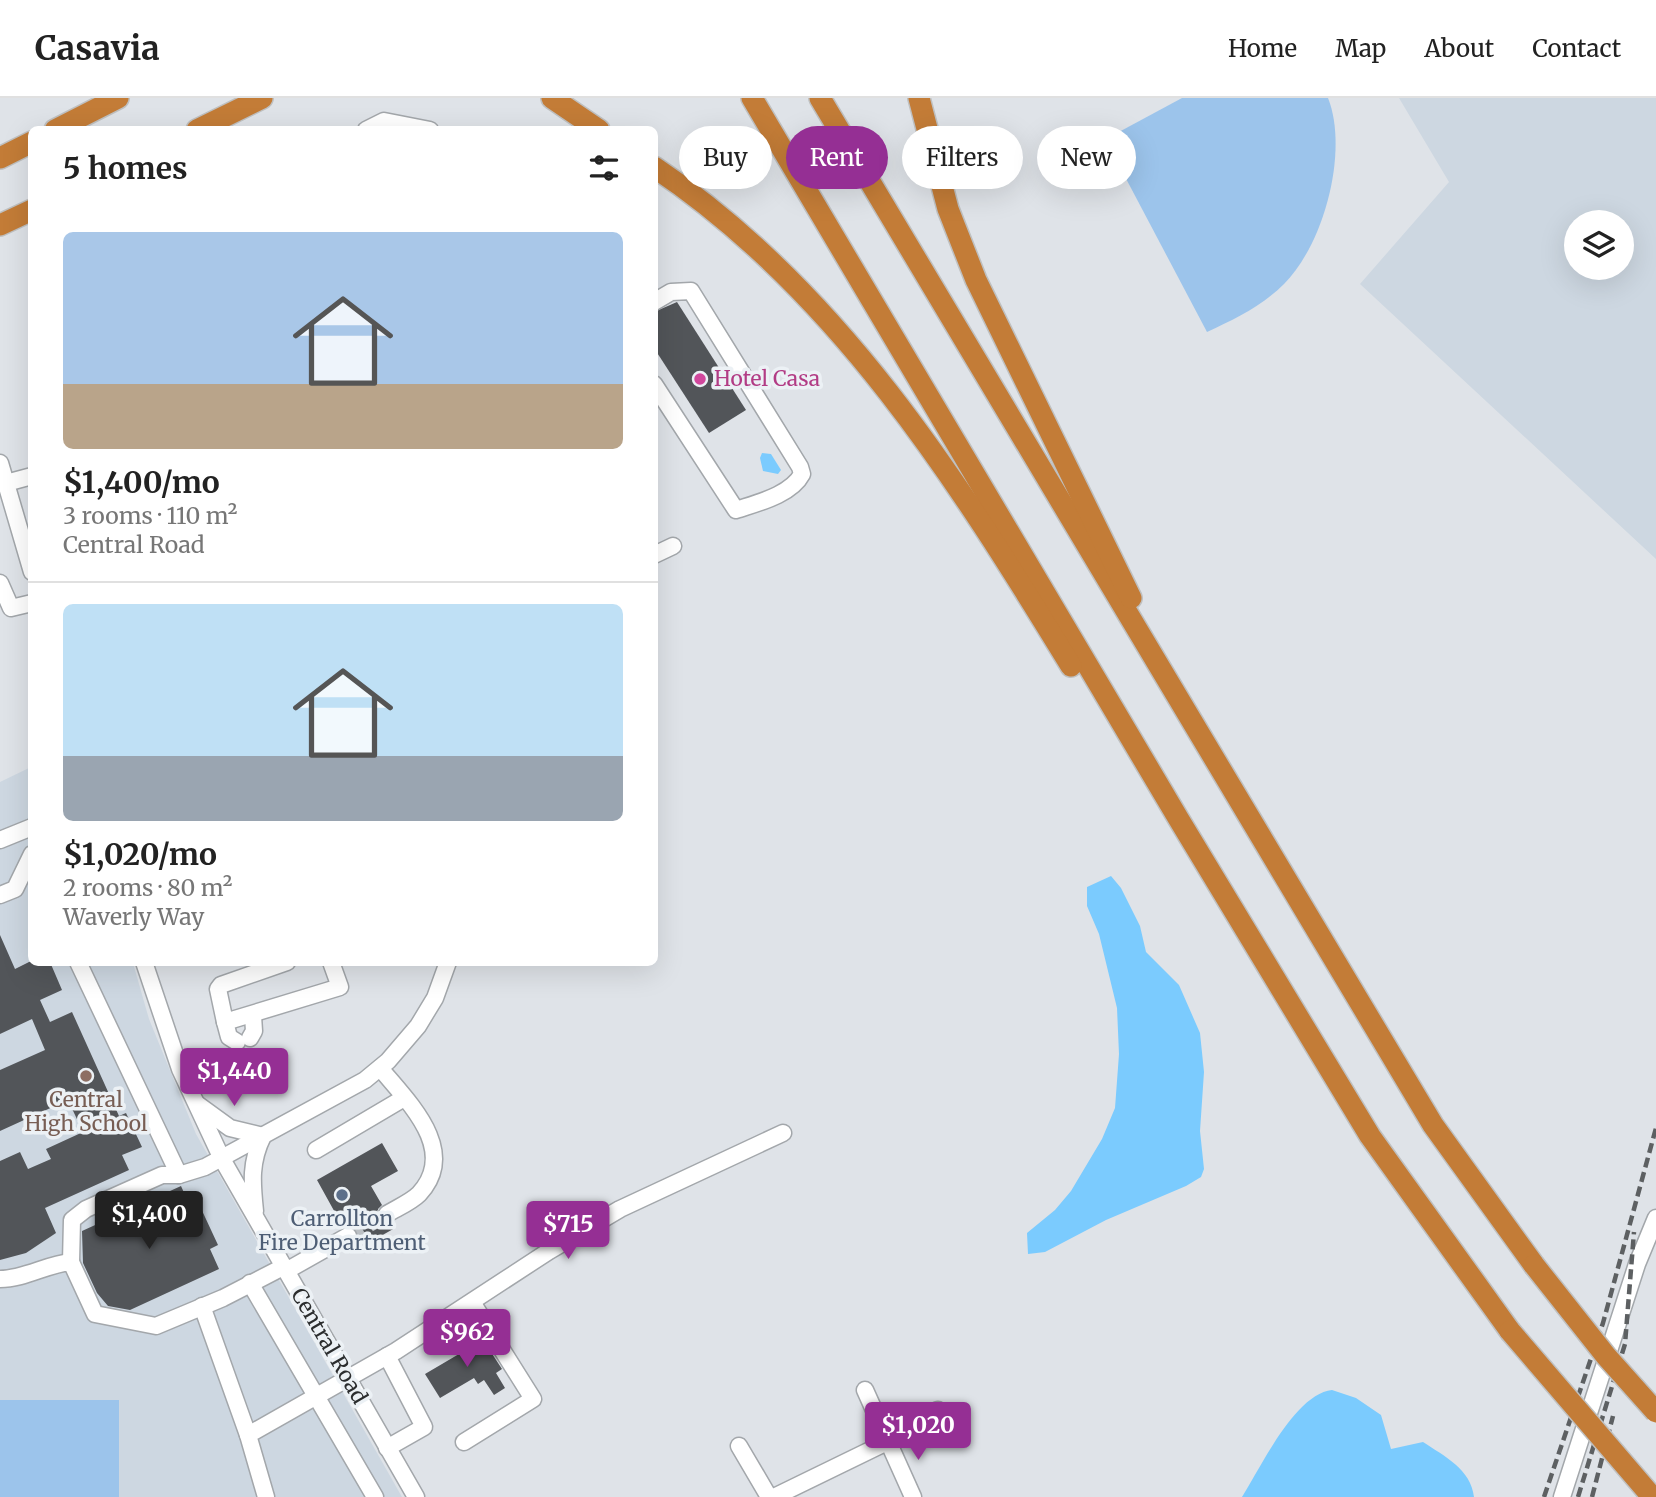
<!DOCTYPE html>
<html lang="en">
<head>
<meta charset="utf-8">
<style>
  :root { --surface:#fff; --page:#f6f6f6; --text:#222; --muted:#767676; --line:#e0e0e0; --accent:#952f94 }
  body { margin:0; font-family:Merriweather,serif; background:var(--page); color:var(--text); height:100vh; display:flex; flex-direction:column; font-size:26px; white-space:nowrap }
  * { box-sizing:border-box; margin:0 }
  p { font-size:23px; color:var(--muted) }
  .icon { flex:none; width:38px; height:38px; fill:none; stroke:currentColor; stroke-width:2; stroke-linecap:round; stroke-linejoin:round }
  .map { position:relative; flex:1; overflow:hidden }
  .side { position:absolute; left:28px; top:28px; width:630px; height:840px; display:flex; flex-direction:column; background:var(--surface); border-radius:10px; box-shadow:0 7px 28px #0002 }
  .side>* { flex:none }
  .top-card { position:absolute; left:679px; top:28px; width:665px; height:63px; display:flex; gap:14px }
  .buttons { position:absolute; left:1564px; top:112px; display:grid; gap:14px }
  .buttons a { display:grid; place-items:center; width:70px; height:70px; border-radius:50%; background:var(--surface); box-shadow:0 7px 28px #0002; font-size:35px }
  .price { position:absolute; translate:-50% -60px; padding:0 16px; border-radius:7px; background:var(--accent); color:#fff; font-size:23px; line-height:46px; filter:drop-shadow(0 2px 4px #0008) }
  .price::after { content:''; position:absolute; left:50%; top:42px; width:21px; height:16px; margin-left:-10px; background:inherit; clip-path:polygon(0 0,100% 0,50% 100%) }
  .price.active { background:#222; color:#fff }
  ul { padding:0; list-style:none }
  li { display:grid; align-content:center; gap:14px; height:371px; padding:0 35px }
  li+li { border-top:2px solid var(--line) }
  li span { display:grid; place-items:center; height:217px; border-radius:10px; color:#555 }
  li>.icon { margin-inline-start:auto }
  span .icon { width:126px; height:126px; fill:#fffc; stroke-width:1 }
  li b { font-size:30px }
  h2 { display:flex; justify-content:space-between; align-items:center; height:84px; padding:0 35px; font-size:30px }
  .chip { padding:0 24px; border-radius:32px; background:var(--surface); box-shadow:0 7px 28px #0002; font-size:24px; line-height:63px }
  .chip.active { background:var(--accent); color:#fff }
  header { display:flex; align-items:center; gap:42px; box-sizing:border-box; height:98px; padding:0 35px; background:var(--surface); border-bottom:2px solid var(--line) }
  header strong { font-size:33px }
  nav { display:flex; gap:38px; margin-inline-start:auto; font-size:24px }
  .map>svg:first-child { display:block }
  .built { fill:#cdd7e1; fill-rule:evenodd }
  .green { fill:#9cc4eb }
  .water { fill:#7bcbfe }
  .building { fill:#525559 }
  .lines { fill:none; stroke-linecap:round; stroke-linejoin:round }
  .minor-tunnel { stroke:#bbbfc3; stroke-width:16; stroke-dasharray:16 8; stroke-linecap:butt }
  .minor-casing { stroke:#a3a7ab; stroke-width:19 }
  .highway-casing { stroke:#bfc0c0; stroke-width:24 }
  .minor { stroke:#fff; stroke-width:16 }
  .highway { stroke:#c37c37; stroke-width:21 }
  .rail { stroke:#5d6062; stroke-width:4.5; stroke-dasharray:10 5; stroke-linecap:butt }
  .highway-bridge-casing { stroke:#bfc0c0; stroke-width:24; stroke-linecap:butt }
  .highway-bridge { stroke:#c37c37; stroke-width:21 }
  .hotel-dot { fill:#d1479c; stroke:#ecf1f5; stroke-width:2.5 }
  .education-dot { fill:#8d6e63; stroke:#ecf1f5; stroke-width:2.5 }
  .service-dot { fill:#5c6f8a; stroke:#ecf1f5; stroke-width:2.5 }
  .labels { text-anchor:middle; stroke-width:7; stroke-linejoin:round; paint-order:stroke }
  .hotel-label { font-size:21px; fill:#b23c85; stroke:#ecf1f5; text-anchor:start }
  .education-label { font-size:21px; fill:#785e54; stroke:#ecf1f5 }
  .service-label { font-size:21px; fill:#4e5e75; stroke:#ecf1f5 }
  .street-label { font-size:21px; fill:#2b2d2e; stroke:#ecf1f5 }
</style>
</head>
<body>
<header>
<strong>Casavia</strong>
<nav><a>Home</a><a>Map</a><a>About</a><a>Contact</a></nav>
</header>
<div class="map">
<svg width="1656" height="1399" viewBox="0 0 1656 1399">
  <rect width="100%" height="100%" fill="#dfe3e8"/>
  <g class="built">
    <path d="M1399,0h257v461l-296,-275 89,-102zM1577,124h45v46h-45z"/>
    <path d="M31,669l1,195 101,1 16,56 47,115 206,363h-402v-715z"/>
  </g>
  <g class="green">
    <path d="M1182,0h146c21,53 -4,146 -44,186 -22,22 -49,35 -77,48l-94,-178 4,-21z"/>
    <rect x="0" y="1302" width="119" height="97"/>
  </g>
  <g class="water">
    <path d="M762,355l9,1 10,16 -3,4 -15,-3 -3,-13z"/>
    <path d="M1111,778l10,12 19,38 6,26 33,33 21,48 4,39 -4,59 4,38 -3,8 -15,9 -80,34 -61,32 -17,2 -1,-21 28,-23 16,-19 31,-52 13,-31 4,-54 -2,-46 -18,-74 -12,-28v-19z"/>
    <path d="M1332,1292l24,8 25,17 10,34 32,-7c21,14 48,27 51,55h-232c19,-30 53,-103 90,-107z"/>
  </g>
  <g class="building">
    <path d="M677,204l69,108 -37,23 -55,-85v-36z"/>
    <path d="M0,837l15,34 14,-7h21l12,28 -22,10 10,22 22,-10 47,104 7,-3 16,34 -20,8 7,15 -84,38 11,25 -30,20 -26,7v-99l20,-9 8,17 23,-10 -5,-10 37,-17 -15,-32 -68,31v-61l45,-20 -13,-31 -32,15z"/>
    <path d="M382,1045l16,28 -27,15 11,19 -4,4v10l4,4h10l3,5 -39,22 -3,-5 4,-4v-10l-4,-4h-10l-26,-47z"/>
    <path d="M181,1088l9,20 8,-4 20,43 -8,4 9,20 -89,41 -22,-4 -11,-13 -14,-30 -1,-32z"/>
    <path d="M479,1236l23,35 -6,4 9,15 -11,7 -10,-15 -6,4 -4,-6 -34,20 -15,-24 34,-20 -4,-6z"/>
  </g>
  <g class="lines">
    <path class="minor-tunnel" d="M348,1138l39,-22"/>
    <defs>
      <g id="minor">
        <path d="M366,32l18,-9 46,9"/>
        <path d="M654,204l17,-10 20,-1 109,176 2,7c-11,21 -45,29 -66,36l-82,-126"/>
        <path d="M0,365l32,109"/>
        <path d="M6,385l26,-7"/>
        <path d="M654,457l19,-9"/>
        <path d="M0,485l11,25 21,-5"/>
        <path d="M0,742l32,-13"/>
        <path d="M0,797l15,-6 17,-35"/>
        <path d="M78,864l101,213"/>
        <path d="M144,864l36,107 42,90 194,338"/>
        <path d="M287,864l-66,23 -3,4 7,33 115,-35 -9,-25"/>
        <path d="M225,924l4,15 8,5"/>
        <path d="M250,940l4,-7 -1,-15"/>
        <path d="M380,970c27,33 80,82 39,126 -8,8 -22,14 -32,20"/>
        <path d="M197,1006l33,24 33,8c-13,26 -11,47 -8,75"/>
        <path d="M316,1052l88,-52"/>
        <path d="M71,1164l1,-42 14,-11 76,-34h17l26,-8 160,-87 23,-19 30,-35 17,-28 13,-36"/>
        <path d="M286,1173l62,-35"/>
        <path d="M0,1181c25,0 47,-15 71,-17l24,52 61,12 67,-28 60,-31"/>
        <path d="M250,1185l125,214"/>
        <path d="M202,1208l46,129"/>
        <path d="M387,1258l37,71 -37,21"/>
        <path d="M865,1292l48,107"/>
        <path d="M885,1336l53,-24"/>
        <path d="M464,1344l69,-43 -61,-97"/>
        <path d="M739,1348l30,51"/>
        <path d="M266,1399l-18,-62 148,-84 153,-100 71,-42 163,-76"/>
        <path d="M774,1399l115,-56"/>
        <path d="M1562,1399l75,-233 19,-46"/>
      </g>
      <g id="highway">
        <path d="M552,0l47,32"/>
        <path d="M752,0l426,720 192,318 140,195"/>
        <path d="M820,0l613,1027 101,140"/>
        <path d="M919,0l29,111 28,71 155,318"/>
        <path d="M55,32l63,-32"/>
        <path d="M197,32l65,-32"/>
        <path d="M0,60l32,-16"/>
        <path d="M654,69c184,123 304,314 417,499"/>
        <path d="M0,127l32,-15"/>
      </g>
    </defs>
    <use href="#minor" class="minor-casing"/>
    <use href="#highway" class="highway-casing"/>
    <use href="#minor" class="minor"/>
    <use href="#highway" class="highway"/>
    <g class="rail">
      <path d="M1544,1399l59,-174 53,-195"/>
      <path d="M1578,1399l47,-153 9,-112"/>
      <path d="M1592,1399l21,-81"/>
    </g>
    <defs>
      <g id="highway-bridge">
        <path d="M1534,1167l72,91 50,56"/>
        <path d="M1510,1233l138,161"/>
      </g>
    </defs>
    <use href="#highway-bridge" class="highway-bridge-casing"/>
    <use href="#highway-bridge" class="highway-bridge"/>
  </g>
  <circle class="hotel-dot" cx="700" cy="281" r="7"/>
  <circle class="education-dot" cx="86" cy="978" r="7"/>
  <circle class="service-dot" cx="342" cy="1097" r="7"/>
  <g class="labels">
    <g class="hotel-label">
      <text x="714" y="288">Hotel Casa</text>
    </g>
    <g class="education-label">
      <text x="86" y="1009">Central<tspan x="86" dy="24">High School</tspan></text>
    </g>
    <g class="service-label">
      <text x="342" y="1128">Carrollton<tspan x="342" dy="24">Fire Department</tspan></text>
    </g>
    <g class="street-label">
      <text transform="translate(329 1248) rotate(60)" y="7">Central Road</text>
    </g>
  </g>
</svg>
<div class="buttons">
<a><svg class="icon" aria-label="layers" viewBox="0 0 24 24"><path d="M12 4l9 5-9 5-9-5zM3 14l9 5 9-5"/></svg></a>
</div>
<b class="price" style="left:234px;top:1010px">$1,440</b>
<b class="price active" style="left:149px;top:1153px">$1,400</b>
<b class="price" style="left:568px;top:1163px">$715</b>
<b class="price" style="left:467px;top:1271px">$962</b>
<b class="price" style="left:918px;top:1364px">$1,020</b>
<div class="top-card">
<a class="chip">Buy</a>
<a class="chip active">Rent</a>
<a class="chip">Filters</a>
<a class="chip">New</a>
</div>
<section class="side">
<h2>5 homes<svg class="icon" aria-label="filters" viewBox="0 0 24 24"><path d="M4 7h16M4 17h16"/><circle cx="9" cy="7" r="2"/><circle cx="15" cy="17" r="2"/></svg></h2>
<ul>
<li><span style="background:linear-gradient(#a9c7e8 70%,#b9a48a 0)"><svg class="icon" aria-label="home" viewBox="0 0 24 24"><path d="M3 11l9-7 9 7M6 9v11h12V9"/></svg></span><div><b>$1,400/mo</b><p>3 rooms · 110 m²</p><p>Central Road</p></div></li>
<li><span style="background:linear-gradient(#bfe0f5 70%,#9aa5b1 0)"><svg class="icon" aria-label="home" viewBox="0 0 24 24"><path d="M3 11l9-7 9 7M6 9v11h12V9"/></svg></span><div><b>$1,020/mo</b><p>2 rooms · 80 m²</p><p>Waverly Way</p></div></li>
</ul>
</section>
</div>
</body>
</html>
